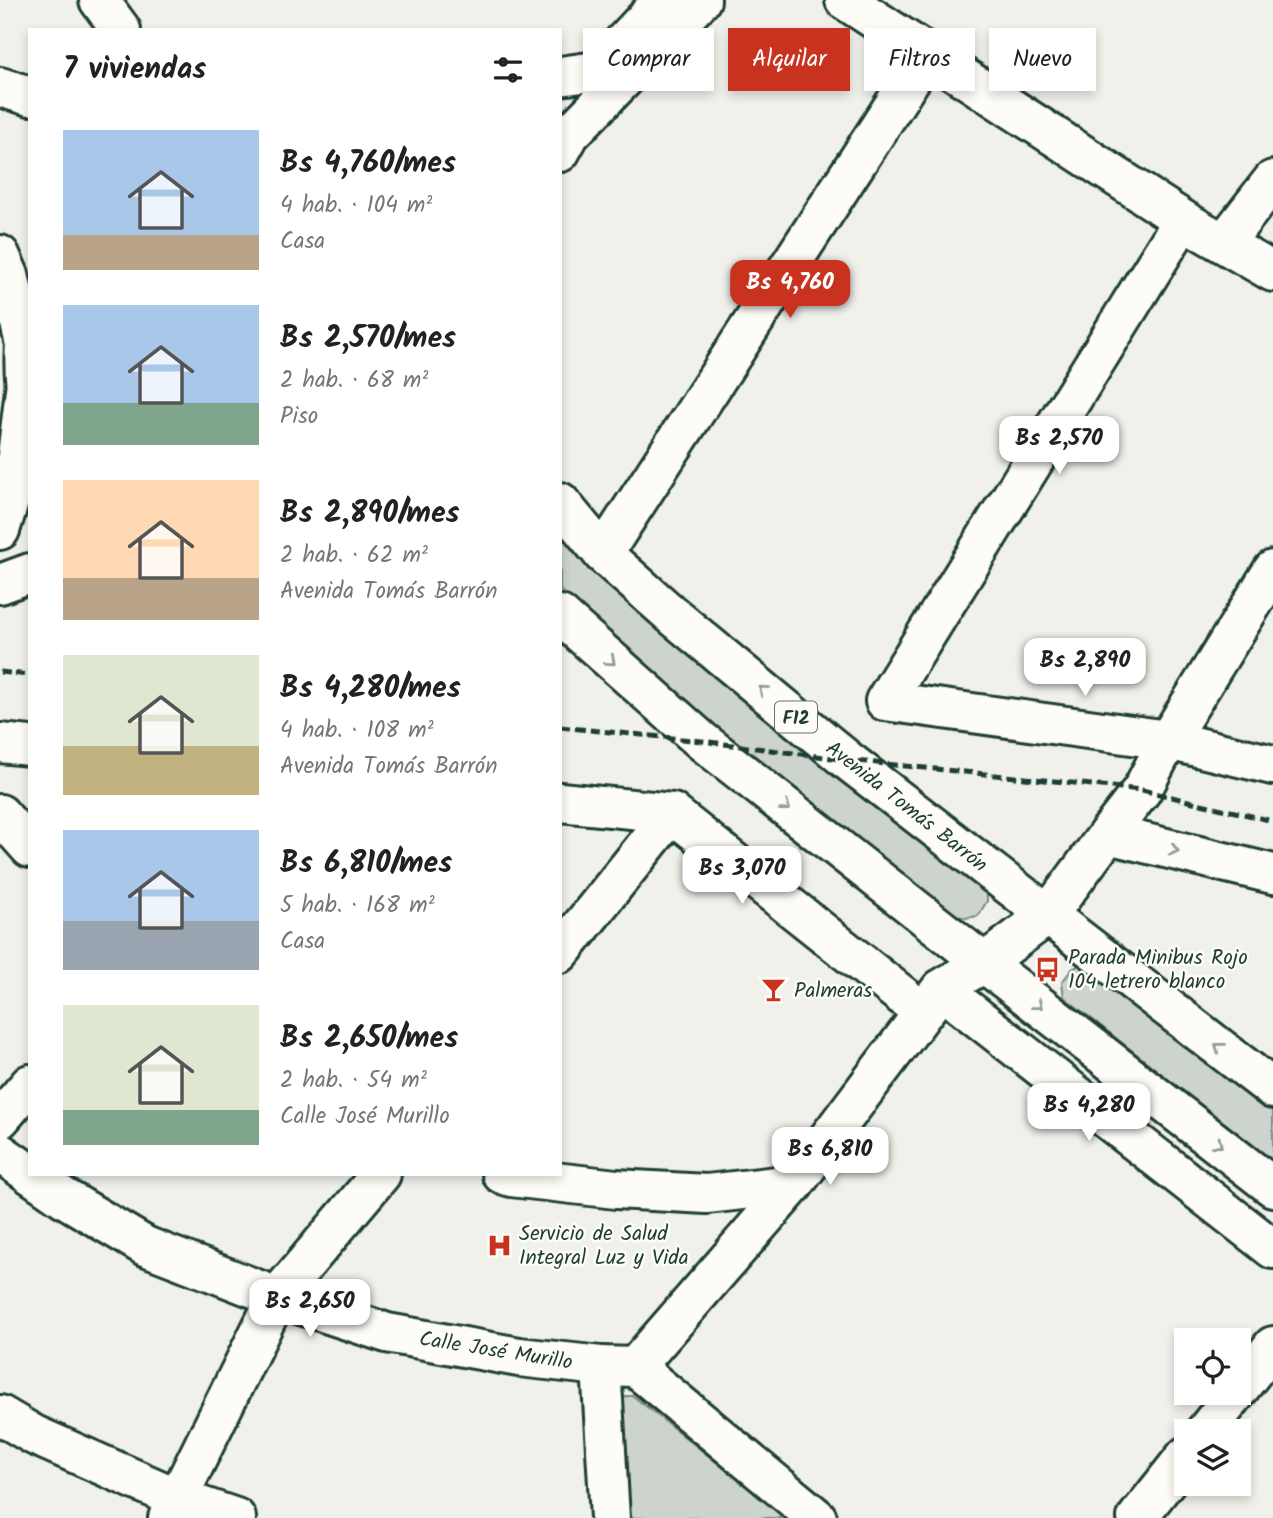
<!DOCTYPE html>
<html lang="es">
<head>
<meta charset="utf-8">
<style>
  :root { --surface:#fff; --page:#f2f2f2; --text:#222; --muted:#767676; --accent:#c8321e }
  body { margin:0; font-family:Kalam,sans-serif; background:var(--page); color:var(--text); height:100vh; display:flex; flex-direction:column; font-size:26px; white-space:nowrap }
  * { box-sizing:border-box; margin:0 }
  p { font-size:23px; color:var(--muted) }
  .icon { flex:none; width:38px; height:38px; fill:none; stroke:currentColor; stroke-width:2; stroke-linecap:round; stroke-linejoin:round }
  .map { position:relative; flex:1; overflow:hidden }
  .panel { position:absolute; left:28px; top:28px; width:534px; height:1148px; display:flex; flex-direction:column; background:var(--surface); border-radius:0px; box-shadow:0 4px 10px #0003 }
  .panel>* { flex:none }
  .banner { position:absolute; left:583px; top:28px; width:584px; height:63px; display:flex; gap:14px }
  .controls { position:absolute; left:1174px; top:1328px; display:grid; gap:14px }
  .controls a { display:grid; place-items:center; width:77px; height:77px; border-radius:0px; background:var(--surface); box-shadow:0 4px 10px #0003; font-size:35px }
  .price { position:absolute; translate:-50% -60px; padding:0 16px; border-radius:14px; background:#fff; color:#222; font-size:23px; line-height:46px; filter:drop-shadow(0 2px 4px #0008) }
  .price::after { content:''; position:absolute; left:50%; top:42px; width:21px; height:16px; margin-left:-10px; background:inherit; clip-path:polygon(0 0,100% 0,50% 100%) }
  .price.selected { background:var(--accent); color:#fff }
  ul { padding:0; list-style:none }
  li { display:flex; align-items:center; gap:21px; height:175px; padding:0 35px }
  li span { display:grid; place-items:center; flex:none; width:196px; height:140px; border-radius:0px; color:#555 }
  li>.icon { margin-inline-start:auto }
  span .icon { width:84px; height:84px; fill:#fffc; stroke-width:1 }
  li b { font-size:30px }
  h2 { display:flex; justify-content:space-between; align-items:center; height:84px; padding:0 35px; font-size:30px }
  .tag { padding:0 24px; border-radius:0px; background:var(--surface); box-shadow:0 4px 10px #0003; font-size:24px; line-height:63px }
  .tag.selected { background:var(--accent); color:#fff }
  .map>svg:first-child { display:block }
  .green { fill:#cdd3cd; stroke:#768880; stroke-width:2 }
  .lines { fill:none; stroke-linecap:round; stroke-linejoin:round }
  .minor-casing { stroke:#1f3d34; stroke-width:44 }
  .major-casing { stroke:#1f3d34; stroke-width:44 }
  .highway-casing { stroke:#1f3d34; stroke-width:44 }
  .minor { stroke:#fdfcf7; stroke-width:38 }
  .major { stroke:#fdfcf7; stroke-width:38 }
  .highway { stroke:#fdfcf7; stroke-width:38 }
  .rail { stroke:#1f3d34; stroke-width:5; stroke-dasharray:10 5; stroke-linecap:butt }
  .oneway { stroke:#8e9c96 }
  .labels { text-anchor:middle; stroke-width:5; stroke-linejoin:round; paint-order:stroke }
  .shield { fill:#fdfcf7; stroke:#62766e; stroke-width:2 }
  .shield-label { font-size:19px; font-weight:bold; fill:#1f3d34 }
  .street-label { font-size:21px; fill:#1f3d34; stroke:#fdfcf7 }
  .poi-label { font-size:21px; fill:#1f3d34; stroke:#fdfcf7; text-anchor:start }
</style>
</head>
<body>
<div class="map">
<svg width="1273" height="1518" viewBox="0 0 1273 1518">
  <rect width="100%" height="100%" fill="#f0f1eb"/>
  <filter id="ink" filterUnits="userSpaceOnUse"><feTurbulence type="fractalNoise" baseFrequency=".0143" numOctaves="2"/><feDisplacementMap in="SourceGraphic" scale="14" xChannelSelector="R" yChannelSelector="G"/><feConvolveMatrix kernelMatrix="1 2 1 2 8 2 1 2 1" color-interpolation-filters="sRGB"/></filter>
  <g filter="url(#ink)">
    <g class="green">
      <path d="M560,530l427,361v10l-9,15 -13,2 -16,-5 -273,-218 -116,-105z"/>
      <path d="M1085,962l188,144v56l-209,-165 -2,-15 10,-13z"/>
      <path d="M627,1396h6l154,122h-159l-7,-118z"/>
    </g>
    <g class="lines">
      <defs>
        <g id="minor">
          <path d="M99,0l22,30"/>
          <path d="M560,76l36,-5"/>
          <path d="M1183,220l-298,481 283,39 105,25"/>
          <path d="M1224,243l49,-63"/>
          <path d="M603,554l324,-500"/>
          <path d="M0,743l30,3"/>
          <path d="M560,802l112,11 251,199"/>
          <path d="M0,814l30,34"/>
          <path d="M1108,834l34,-44 26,-50 105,-170"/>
          <path d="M560,953l112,-140"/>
          <path d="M941,989l332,260"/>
          <path d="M0,1119l30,-35"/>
          <path d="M0,1153l30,21"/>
          <path d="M30,1174l33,23 82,49 132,51 110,36 132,24 82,9 34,1 182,151"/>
          <path d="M502,1174l9,3 105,12 91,5 87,-10"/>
          <path d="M601,1366l9,152"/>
          <path d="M635,1367l159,-183 147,-195 43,-26"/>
          <path d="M1239,1389l34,-43"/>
          <path d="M0,1415l34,20 143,63 59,20"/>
          <path d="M1205,1432l31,-39"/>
          <path d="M168,1518l109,-221 104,-123"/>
          <path d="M1137,1518l49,-62"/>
        </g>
        <g id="major">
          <path d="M845,0l338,220 90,52"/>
          <path d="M560,502l43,52 69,61 175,145 426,329"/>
          <path d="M560,615l142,126 282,222 289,224"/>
          <path d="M984,963l64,-48 60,-81 165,40"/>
        </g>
        <g id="highway">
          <path d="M614,52l49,-52"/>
          <path d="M0,87l30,9"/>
          <path d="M560,152l10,-18 131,-134"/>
          <path d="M0,255l9,20 15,65"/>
          <path d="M30,309c-7,35 -8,66 0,102"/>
          <path d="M0,530l13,-41 12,-99"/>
          <path d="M0,584l30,-11"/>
        </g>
      </defs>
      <use href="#minor" class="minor-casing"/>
      <use href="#major" class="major-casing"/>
      <use href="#highway" class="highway-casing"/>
      <use href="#minor" class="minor"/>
      <use href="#major" class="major"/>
      <use href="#highway" class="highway"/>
      <g class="rail">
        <path d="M0,672l30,3"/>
        <path d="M560,727l142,14 145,19 295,30 131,31"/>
      </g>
    </g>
    <defs><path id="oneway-chevron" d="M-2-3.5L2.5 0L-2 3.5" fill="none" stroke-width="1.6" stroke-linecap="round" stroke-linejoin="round" transform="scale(1.75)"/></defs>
    <g class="oneway">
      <use href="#oneway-chevron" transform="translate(611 661) rotate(41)"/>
      <use href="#oneway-chevron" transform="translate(763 690) rotate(-140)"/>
      <use href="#oneway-chevron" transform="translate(786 807) rotate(38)"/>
      <use href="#oneway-chevron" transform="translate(1174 850) rotate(14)"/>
      <use href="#oneway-chevron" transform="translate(1038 1005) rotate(38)"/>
      <use href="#oneway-chevron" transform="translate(1219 1047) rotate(-142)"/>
      <use href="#oneway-chevron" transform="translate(1218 1144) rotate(38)"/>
    </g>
  </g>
  <defs>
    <symbol id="bus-bare" viewBox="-9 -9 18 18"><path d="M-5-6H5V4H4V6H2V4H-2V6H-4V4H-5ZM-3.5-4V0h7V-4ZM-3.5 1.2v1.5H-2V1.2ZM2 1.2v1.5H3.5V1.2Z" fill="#c8321e" stroke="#fdfcf7" stroke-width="2.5" paint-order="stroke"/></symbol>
    <symbol id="bar-bare" viewBox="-9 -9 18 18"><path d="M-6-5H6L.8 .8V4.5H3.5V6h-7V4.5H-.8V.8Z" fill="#c8321e" stroke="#fdfcf7" stroke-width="2.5" paint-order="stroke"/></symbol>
    <symbol id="hospital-bare" viewBox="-9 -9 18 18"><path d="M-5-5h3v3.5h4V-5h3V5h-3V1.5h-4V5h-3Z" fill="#c8321e" stroke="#fdfcf7" stroke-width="2.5" paint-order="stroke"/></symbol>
  </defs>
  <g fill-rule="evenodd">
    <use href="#bus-bare" x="1030" y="952" width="35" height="35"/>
    <use href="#bar-bare" x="756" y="972" width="35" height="35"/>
    <use href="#hospital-bare" x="482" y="1228" width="35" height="35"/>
  </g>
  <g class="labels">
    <rect class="shield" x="775" y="701.5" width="42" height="31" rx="5"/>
    <g class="shield-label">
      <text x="796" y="724">F12</text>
    </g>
    <g class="street-label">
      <text transform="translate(907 806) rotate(38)" y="7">Avenida Tomás Barrón</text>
      <text transform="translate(496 1350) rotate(9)" y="7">Calle José Murillo</text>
    </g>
    <g class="poi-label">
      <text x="1068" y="964">Parada Minibus Rojo<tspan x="1068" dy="24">104 letrero blanco</tspan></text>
      <text x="794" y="997">Palmeras</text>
      <text x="519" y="1240">Servicio de Salud<tspan x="519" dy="24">Integral Luz y Vida</tspan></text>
    </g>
  </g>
</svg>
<div class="controls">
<a><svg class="icon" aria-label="locate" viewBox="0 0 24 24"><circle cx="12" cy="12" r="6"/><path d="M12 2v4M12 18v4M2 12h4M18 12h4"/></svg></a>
<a><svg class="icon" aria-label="layers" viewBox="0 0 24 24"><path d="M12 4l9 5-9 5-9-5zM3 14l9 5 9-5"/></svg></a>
</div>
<b class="price selected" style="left:790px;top:320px">Bs 4,760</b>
<b class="price" style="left:1059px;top:476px">Bs 2,570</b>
<b class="price" style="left:1085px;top:698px">Bs 2,890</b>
<b class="price" style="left:742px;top:906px">Bs 3,070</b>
<b class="price" style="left:1089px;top:1143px">Bs 4,280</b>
<b class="price" style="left:830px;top:1187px">Bs 6,810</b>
<b class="price" style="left:310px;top:1339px">Bs 2,650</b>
<div class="banner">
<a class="tag">Comprar</a>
<a class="tag selected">Alquilar</a>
<a class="tag">Filtros</a>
<a class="tag">Nuevo</a>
</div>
<section class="panel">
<h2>7 viviendas<svg class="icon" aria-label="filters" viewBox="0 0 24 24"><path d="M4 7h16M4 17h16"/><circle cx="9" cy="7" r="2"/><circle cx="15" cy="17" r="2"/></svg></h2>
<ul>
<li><span style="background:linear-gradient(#a9c7e8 75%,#b9a48a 0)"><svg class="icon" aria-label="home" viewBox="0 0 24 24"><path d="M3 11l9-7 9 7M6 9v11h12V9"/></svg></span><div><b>Bs 4,760/mes</b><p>4 hab. · 104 m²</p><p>Casa</p></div></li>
<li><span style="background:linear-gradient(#a9c7e8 70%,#7fa58c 0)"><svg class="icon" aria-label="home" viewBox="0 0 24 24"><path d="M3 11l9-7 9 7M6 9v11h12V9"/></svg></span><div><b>Bs 2,570/mes</b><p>2 hab. · 68 m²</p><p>Piso</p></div></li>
<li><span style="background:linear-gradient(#ffd9b3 70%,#b9a48a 0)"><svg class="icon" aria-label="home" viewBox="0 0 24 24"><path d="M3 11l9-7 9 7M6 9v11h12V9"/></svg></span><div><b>Bs 2,890/mes</b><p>2 hab. · 62 m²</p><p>Avenida Tomás Barrón</p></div></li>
<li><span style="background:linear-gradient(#dfe7d0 65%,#c2b280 0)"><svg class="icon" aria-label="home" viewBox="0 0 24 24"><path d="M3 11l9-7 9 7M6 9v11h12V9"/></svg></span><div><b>Bs 4,280/mes</b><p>4 hab. · 108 m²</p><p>Avenida Tomás Barrón</p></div></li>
<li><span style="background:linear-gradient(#a9c7e8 65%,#9aa5b1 0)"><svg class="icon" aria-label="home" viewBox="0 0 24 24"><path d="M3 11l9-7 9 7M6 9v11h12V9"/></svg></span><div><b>Bs 6,810/mes</b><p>5 hab. · 168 m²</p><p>Casa</p></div></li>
<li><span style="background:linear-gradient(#dfe7d0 75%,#7fa58c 0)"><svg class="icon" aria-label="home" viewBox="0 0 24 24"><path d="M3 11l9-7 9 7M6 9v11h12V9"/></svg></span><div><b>Bs 2,650/mes</b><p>2 hab. · 54 m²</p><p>Calle José Murillo</p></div></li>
</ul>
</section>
</div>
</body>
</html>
